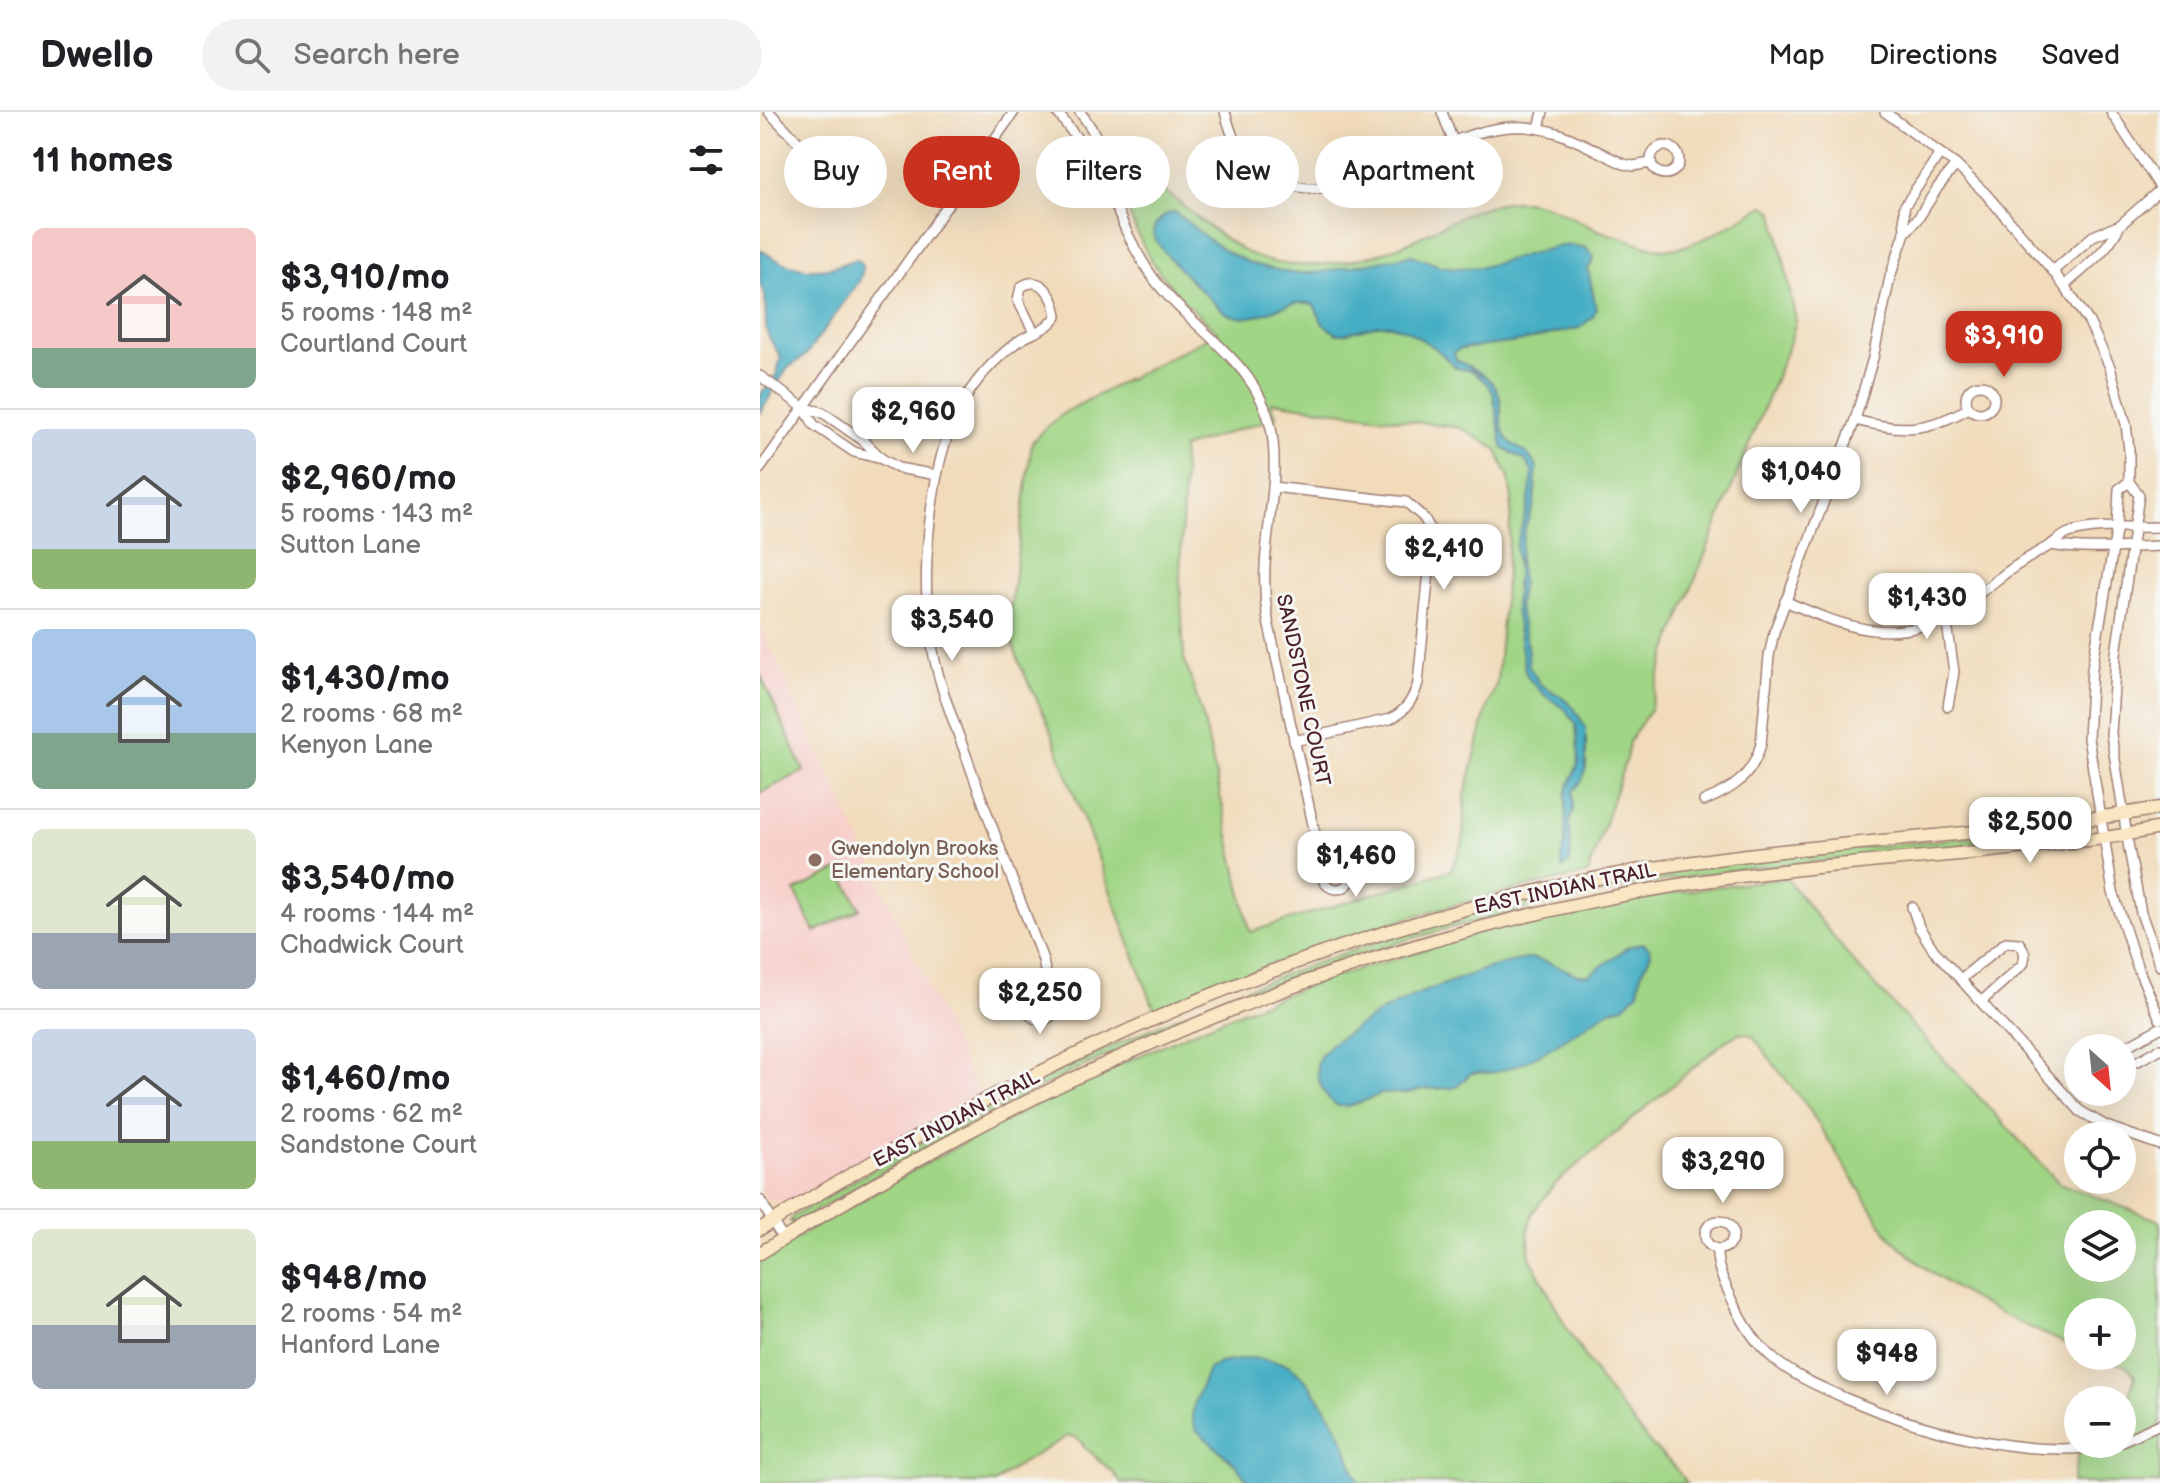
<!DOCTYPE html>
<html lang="en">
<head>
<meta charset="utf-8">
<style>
  :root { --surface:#fff; --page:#f2f2f2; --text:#202124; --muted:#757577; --line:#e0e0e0; --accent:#c8321e }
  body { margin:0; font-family:"Balsamiq Sans",sans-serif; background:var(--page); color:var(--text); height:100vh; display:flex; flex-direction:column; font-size:30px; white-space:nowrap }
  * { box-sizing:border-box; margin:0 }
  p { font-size:26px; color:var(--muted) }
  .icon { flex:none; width:44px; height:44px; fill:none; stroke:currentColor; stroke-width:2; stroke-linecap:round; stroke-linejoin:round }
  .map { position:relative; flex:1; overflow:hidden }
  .sheet { display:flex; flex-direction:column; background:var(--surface); width:760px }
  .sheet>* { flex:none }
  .guide { position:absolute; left:24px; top:24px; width:760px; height:72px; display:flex; gap:16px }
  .needle { width:52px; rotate:153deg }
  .buttons { position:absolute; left:1304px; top:922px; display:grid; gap:16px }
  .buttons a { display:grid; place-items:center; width:72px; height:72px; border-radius:50%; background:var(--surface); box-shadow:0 8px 32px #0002; font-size:40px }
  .price { position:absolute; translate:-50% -68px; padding:0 18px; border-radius:16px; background:#fff; color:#222; font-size:26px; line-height:52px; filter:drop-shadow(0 2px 4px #0008) }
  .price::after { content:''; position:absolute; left:50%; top:48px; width:24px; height:18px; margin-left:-12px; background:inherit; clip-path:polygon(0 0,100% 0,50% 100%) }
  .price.on { background:var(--accent); color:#fff }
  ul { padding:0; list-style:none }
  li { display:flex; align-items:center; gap:24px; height:200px; padding:0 32px }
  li+li { border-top:2px solid var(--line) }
  li span { display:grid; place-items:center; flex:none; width:224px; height:160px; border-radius:12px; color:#555 }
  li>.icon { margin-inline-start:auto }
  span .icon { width:96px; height:96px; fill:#fffc; stroke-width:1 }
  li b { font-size:34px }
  h2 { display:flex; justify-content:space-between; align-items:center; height:96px; padding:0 32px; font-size:34px }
  .tag { padding:0 28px; border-radius:36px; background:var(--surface); box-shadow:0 8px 32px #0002; font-size:28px; line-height:72px }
  .tag.on { background:var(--accent); color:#fff }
  header { display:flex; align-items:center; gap:48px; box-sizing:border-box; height:112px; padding:0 40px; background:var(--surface); border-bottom:2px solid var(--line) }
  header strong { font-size:38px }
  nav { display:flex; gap:44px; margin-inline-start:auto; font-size:28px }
  .search { width:560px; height:72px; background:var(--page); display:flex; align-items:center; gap:20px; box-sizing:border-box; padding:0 28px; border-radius:44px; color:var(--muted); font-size:30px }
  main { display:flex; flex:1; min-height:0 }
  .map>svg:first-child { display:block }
  .built { fill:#f7d0cb }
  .green { fill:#a0d585; stroke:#757a58; stroke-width:2; fill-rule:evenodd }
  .water { fill:#45aec4; stroke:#486678; stroke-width:2 }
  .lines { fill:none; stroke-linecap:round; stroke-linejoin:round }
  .street-casing { stroke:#9e7d72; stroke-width:12 }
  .secondary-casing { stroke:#9e7d72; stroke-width:15 }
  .street { stroke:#fff; stroke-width:9 }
  .secondary { stroke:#f9e7c3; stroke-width:12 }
  .education-dot { fill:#8d6e63; stroke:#f6f6f2; stroke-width:3 }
  .labels { text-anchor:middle; stroke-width:6; stroke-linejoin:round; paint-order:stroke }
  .street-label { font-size:20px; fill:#4a1f2b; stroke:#f6f6f2 }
  .education-label { font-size:20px; fill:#785e54; stroke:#f6f6f2; text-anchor:start }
</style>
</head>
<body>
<header>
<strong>Dwello</strong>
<div class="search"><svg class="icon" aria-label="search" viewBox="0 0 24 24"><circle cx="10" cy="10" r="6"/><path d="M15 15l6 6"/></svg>Search here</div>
<nav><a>Map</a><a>Directions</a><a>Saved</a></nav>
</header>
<main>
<section class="sheet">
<h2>11 homes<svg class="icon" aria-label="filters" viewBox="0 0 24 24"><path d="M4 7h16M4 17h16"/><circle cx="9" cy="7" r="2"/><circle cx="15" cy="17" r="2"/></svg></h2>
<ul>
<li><span style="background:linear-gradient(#f6c9c9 75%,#7fa58c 0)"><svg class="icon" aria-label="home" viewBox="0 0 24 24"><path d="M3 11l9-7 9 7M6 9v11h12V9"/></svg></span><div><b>$3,910/mo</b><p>5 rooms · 148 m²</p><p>Courtland Court</p></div></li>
<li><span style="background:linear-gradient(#c9d6e8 75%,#8fb573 0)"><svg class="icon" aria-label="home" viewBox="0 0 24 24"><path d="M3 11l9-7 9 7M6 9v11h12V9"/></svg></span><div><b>$2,960/mo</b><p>5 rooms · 143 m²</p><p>Sutton Lane</p></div></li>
<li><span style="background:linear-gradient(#a9c7e8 65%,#7fa58c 0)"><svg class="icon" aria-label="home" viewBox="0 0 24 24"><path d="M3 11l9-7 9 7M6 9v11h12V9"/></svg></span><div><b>$1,430/mo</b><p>2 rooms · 68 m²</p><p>Kenyon Lane</p></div></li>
<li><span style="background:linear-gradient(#dfe7d0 65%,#9aa5b1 0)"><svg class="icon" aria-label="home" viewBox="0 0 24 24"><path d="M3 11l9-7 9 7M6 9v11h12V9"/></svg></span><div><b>$3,540/mo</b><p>4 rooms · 144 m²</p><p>Chadwick Court</p></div></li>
<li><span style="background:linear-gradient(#c9d6e8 70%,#8fb573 0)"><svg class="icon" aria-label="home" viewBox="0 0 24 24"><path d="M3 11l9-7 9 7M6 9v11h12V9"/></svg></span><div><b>$1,460/mo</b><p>2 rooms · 62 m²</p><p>Sandstone Court</p></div></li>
<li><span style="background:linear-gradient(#dfe7d0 60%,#9aa5b1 0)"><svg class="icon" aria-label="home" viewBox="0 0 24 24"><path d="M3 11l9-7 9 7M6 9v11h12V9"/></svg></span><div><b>$948/mo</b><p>2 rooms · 54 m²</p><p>Hanford Lane</p></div></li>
</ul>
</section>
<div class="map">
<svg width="1400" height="1371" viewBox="0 0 1400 1371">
  <rect width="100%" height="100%" fill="#f6f6f2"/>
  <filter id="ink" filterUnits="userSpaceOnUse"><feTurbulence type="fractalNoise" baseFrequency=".0125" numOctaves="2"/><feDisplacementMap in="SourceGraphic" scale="16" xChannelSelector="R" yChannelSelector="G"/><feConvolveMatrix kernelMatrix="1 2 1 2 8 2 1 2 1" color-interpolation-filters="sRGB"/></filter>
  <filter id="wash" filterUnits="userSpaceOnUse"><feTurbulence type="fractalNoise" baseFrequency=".006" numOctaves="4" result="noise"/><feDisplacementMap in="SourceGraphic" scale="32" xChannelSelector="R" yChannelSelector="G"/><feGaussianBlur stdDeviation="1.8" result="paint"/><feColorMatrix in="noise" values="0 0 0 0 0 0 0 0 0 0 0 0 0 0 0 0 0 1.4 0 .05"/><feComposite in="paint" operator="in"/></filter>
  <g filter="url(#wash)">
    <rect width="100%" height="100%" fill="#f1dbba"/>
    <path class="built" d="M0,513l219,471 -100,53 -87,52 -8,3 -17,-5 -7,-9z"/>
    <g class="green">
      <path d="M392,69c31,23 59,51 92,70 49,28 128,10 176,-14 31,-16 66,-37 102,-36 25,1 45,14 67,25 11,6 23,9 35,12 14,5 31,12 47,11 28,-3 67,-29 93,-43l10,6 22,109 -6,21 -116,290 -14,42 -10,36 -21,32 -3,17 -38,115c-36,8 -73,15 -108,24 -112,28 -219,69 -325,113 -35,-94 -70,-188 -105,-282 -14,-36 -33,-61 -42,-102l24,-185 12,-13 21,-17 153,-80c-17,-15 -35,-30 -49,-48 -24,-27 -37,-60 -48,-94zM511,290l190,26 35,21 13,29 3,21 -15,183 -11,28 -21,86 -2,46 -12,28 -201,62 -47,-215 -19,-59 -4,-80 4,-105 -2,-25 95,-31z"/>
      <path d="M0,562l44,97 -44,22z"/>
      <path d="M1324,715v2c-22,2 -45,3 -68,7 -31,4 -63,11 -94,15 -62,7 -123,11 -184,19 -86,11 -171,28 -255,49 -244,62 -473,174 -687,304l-6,-1 2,-5c259,-155 530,-281 828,-337 153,-28 310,-38 464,-53z"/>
      <path d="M80,757l20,40 -45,23 -20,-41z"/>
      <path d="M1026,766l70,87 203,218 101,38v262h-88l9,-39h41v-26l13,-42 -9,-10 -30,-10h26v-44h-44v37c-65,-28 -143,-62 -191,-116l-80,-127 -32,-40 -22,-30 -8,-3 -7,1 -14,8 -168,141 -23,29 -5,18 2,27 37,72 39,60 46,57 19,17 16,20h-566l-7,-10 -27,-24 -8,-9 -6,-4 -7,1c-24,15 -50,27 -71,46h-235v-223c176,-108 361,-206 556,-277 30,-11 61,-19 92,-28 27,-9 54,-18 81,-25 97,-24 198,-41 297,-52zM1318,1112h44v44h-44z"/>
    </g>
    <g class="water">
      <path d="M415,100l33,27 19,13 25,12 38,9h25l97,-18 28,11 17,2 25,-1 73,-20 15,-2 16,3 7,7 1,4 -6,10 8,39 -3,9 -14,11 -61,14 -58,7 -6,3 2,8c20,10 44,19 45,46 0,11 -1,20 5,31 4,8 13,10 19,15 5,4 8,10 12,15l-3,37 -10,27 -5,30 3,20 -4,25 9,38 2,22 11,18 20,12 13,11 13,21v40l-4,12 -9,12v18l-4,13 2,32 -2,8 -7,6 -1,-10 4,-15 1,-51 13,-31 -3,-38 -11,-15 -21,-14 -15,-16 -4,-8 -10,-62 2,-37 -1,-26 12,-41 5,-32 -8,-13 -22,-12 -10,-55 -7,-10 -13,-12 -16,-3 -22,-20 -29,-18 -15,-5h-13l-35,9h-6l-14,-10 -9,-19c-27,-12 -58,26 -90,7 -14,-13 -71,-65 -71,-80 1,-5 3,-8 6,-11 5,-6 9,-8 16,-9z"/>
      <path d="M0,137c22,16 45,24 73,18 8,-2 16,-6 24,-8 9,7 5,16 1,24l-52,72 -18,13 -6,9 -22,36v-18l17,-22 4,-16 -13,-21 -2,-8 -1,-33 -5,-10z"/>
      <path d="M883,831l7,6 1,5 -10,20 -3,18 -14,14 -12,3c-38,22 -73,52 -116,63 -8,2 -16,0 -25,1l-13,13 -6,2 -29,1 -15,4 -27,1 -22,9 -12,3h-9l-8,-6 -6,-8 -6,-13 -1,-16 4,-8 11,-12 52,-33 31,-15 67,-25 28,-8 21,-4 16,4 32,13h10l39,-28z"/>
      <path d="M490,1246c13,2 26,2 38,7 18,9 48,57 56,76 6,14 8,28 15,42h-110l-13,-18 -40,-35 -4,-13 3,-17 13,-30 12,-7z"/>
    </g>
  </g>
  <g filter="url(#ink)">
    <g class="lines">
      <defs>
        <g id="street">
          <path d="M9,0l29,30 11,23"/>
          <path d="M297,0l19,25 19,38 15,17"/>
          <path d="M320,0c13,17 25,38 28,60 2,8 1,16 4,24 9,26 22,53 37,76 37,55 107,86 122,156 9,46 -4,93 -6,139 -1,18 0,36 3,54l48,217 13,24"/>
          <path d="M465,0c9,33 18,56 52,69 83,32 153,-49 233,-54 46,-3 74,19 114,37l9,2 18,-3"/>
          <path d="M682,0l11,29"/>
          <path d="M1125,0l71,53 29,28 68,78 21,29 15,22 21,45 16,57 3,26v32l10,13 -23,159 -5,80 18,115 12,64 19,53"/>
          <path d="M1351,0l49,75"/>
          <path d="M779,16l4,-16"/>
          <circle cx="905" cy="48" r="14"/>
          <circle cx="54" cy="67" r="15"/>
          <path d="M1145,121l-1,-26 36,-54"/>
          <path d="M1293,159l40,-35 27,-11 40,-35"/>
          <path d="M1304,174c21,-19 44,-35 56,-61"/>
          <path d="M274,220l-16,-32 3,-13c20,-14 33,10 36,28 -8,15 -27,18 -40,27 -22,17 -43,39 -56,64 -17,30 -24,64 -29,99 -6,42 -8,85 -2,127 5,43 21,83 36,123 24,69 51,137 77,205l2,11 -3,19"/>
          <path d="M0,264l44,32 18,4 42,29 18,18"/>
          <circle cx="1220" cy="287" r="14"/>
          <path d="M44,296l10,17 40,27 28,7 16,9 39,7"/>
          <path d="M1095,308c46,12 72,12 114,-12"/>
          <path d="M0,357l254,-357"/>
          <path d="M1369,370l-10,7 -2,37 -25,142 -4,70 25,154 24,74 23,53"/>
          <path d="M513,375l133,15 18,16 5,9 3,13 -14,143c-5,17 -12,28 -28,36l-96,22"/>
          <path d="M1291,433c36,6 73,2 109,1"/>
          <path d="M1025,489c57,25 109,47 169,11 15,-9 29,-22 44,-33 16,-13 33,-23 51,-33 7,-4 12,-10 20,-13 28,-9 62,-5 91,-6"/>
          <path d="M1186,505l8,55 -6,34"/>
          <path d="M944,689c29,-12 48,-24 57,-57l8,-88 5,-24 81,-212 18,-62 17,-81 15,-44 14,-16 19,-30 18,-22"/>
          <circle cx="577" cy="762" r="15"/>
          <path d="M1152,795l7,20 14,22 147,162 26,15 54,19"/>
          <path d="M1201,867l45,-37 13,1c6,7 7,12 4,21l-41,37"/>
          <circle cx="281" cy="893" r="15"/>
          <path d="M1362,940l5,-6 33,-18"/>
          <path d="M1362,953l16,-4 22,-12"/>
          <path d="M0,1088l23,39"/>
          <circle cx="959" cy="1123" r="14"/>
          <path d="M957,1137c-1,19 8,35 16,52 10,23 23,43 42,59 21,17 46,27 70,38 76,33 186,63 268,46"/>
          <path d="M1362,1329l38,-17"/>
        </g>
        <g id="secondary">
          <path d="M0,1117c85,-52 170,-102 259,-146 194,-99 402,-174 617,-212 173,-30 351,-33 524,-63"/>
          <path d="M0,1141c68,-41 136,-83 206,-120 225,-120 461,-207 713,-248 103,-17 208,-24 311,-34 57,-6 114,-11 170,-23"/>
        </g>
      </defs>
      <use href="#street" class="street-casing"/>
      <use href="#secondary" class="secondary-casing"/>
      <use href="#street" class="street"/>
      <use href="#secondary" class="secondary"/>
    </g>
  </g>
  <circle class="education-dot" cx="55" cy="748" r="8"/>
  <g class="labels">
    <g class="street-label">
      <text transform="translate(544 578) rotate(78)" y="7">SANDSTONE COURT</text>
      <text transform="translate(805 776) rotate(-12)" y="7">EAST INDIAN TRAIL</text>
      <text transform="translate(196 1006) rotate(-28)" y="7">EAST INDIAN TRAIL</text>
    </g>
    <g class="education-label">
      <text x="71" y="743">Gwendolyn Brooks<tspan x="71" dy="23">Elementary School</tspan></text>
    </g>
  </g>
</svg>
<div class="buttons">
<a><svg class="needle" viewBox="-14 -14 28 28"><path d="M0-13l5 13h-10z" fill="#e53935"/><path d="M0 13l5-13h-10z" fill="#757577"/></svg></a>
<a><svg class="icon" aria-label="locate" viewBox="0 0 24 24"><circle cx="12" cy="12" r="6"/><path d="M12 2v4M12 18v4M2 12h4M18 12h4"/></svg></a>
<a><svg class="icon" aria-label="layers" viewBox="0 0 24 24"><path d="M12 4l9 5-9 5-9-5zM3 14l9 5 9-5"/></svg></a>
<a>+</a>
<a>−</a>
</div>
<b class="price on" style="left:1244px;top:267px">$3,910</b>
<b class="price" style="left:153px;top:343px">$2,960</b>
<b class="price" style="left:1041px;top:403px">$1,040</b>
<b class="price" style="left:684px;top:480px">$2,410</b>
<b class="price" style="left:1167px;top:529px">$1,430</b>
<b class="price" style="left:192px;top:551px">$3,540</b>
<b class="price" style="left:1270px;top:753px">$2,500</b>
<b class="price" style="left:596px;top:787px">$1,460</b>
<b class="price" style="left:280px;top:924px">$2,250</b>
<b class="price" style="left:963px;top:1093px">$3,290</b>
<b class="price" style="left:1127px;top:1285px">$948</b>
<div class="guide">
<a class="tag">Buy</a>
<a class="tag on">Rent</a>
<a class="tag">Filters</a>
<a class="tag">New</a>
<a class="tag">Apartment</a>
</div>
</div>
</main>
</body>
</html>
